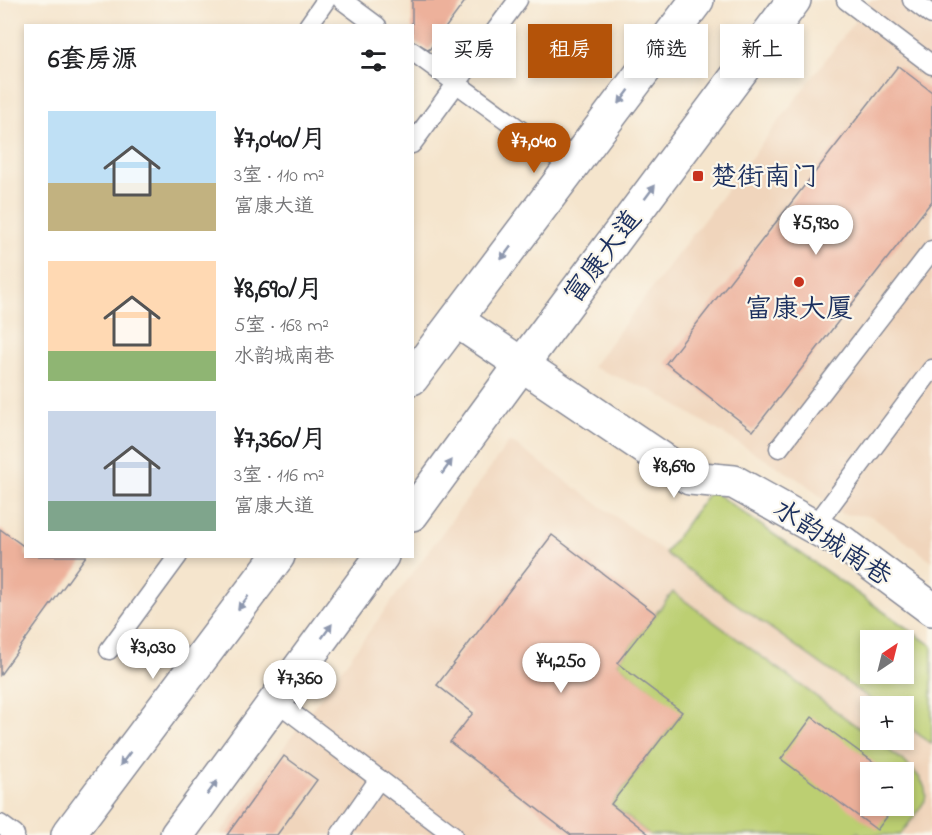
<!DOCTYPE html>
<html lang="zh">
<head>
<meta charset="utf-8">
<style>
  :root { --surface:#fff; --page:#f6f6f6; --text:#202124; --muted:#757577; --accent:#b45309 }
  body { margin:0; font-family:"Indie Flower","LXGW WenKai TC",sans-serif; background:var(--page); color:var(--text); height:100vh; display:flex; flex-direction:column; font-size:22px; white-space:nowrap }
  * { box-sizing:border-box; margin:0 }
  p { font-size:20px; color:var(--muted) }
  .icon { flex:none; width:33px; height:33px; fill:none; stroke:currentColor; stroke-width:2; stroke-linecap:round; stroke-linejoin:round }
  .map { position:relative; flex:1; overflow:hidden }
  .side { position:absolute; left:24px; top:24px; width:390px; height:534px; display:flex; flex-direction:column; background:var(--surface); border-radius:0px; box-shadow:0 3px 9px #0003 }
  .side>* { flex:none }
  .guide { position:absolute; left:432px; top:24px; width:410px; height:54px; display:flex; gap:12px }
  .needle { width:39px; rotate:35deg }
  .buttons { position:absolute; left:860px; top:630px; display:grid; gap:12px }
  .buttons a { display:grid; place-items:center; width:54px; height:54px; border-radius:0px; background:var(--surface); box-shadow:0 3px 9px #0003; font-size:30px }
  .price { position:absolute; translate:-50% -51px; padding:0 14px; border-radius:21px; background:#fff; color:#222; font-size:20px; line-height:39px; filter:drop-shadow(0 2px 3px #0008) }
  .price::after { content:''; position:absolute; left:50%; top:36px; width:18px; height:14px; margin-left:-9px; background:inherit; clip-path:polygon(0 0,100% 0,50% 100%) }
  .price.active { background:var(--accent); color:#fff }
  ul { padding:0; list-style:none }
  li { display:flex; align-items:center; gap:18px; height:150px; padding:0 24px }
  li span { display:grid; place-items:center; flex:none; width:168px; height:120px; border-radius:0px; color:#555 }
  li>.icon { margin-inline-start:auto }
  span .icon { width:72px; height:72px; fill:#fffc; stroke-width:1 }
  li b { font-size:26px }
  h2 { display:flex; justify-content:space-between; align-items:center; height:72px; padding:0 24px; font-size:26px }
  .chip { padding:0 21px; border-radius:0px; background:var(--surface); box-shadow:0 3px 9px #0003; font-size:21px; line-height:54px }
  .chip.active { background:var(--accent); color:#fff }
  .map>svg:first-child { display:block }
  .built { fill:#f0d5bc; fill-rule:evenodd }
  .green { fill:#bccf72; stroke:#6c7f68; stroke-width:1.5; fill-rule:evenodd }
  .building { fill:#edb19b }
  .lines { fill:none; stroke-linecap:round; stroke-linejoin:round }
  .service-casing { stroke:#888a96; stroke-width:21 }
  .minor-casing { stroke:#888a96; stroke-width:36 }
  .tertiary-casing { stroke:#888a96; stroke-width:36 }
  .service { stroke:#fff; stroke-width:18 }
  .minor { stroke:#fff; stroke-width:33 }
  .tertiary { stroke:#fff; stroke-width:33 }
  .oneway { fill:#8d97ae }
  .poi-dot { fill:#c8321e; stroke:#fbf7ec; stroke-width:2 }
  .labels { text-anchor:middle; stroke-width:4.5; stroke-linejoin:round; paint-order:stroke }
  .poi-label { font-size:27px; fill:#1b2f5e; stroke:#fbf7ec; text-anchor:start }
  .street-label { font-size:27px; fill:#1b2f5e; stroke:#fbf7ec }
</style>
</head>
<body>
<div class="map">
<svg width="932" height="835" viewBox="0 0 932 835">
  <rect width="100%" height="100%" fill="#fbf7ec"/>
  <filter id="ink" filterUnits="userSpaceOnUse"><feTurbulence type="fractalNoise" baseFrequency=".0167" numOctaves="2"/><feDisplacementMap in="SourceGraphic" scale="12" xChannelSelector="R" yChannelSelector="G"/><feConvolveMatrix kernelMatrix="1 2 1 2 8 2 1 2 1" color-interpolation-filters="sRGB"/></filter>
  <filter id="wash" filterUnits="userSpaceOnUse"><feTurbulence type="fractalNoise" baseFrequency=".008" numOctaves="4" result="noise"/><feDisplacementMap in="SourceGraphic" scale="24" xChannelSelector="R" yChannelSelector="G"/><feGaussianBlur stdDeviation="1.35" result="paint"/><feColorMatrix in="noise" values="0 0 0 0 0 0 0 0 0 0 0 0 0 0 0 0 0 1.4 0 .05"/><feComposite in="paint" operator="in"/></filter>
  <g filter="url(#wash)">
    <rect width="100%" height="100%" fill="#f5e5cd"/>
    <g class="built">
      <path d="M871,0h61v561l-61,-45 -30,-2 -37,-31 -151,-92 -61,-24z"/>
      <path d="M510,441l370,265h-10v34h33v-17l29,21v83l-6,8h-707zM870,772h33v34h-33z"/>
    </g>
    <g class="green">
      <path d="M711,490l221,156v98l-29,-21v-17h-23l-215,-153zM870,640h33v34h-33z"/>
      <path d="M673,592l197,144v4h4c16,11 58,36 51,60 -6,12 -17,24 -25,35h-38l-4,-3 -3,3h-205l-39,-31 70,-91 -64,-50zM870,772h33v34h-33z"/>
    </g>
    <g id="blocks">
      <g class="building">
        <path d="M412,0h54l-37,50 -17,-10z"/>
        <path d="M898,66l34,26v109l-179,230 -87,-68z"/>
        <path d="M0,529l26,19v8h60l-86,119z"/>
        <path d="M552,535l104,79 -39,49 65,49 -71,92 39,31h-79l-121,-93 23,-29 -36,-28z"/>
        <path d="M812,717l75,55h-17v34h25l-18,24 -96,-71z"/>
        <path d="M284,756l33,24 -40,55h-50z"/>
      </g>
    </g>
  </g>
  <g filter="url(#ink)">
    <use href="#blocks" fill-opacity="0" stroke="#888a96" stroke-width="1.5"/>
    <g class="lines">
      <defs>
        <g id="service">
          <path d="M342,0l35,26"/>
          <path d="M846,0l86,65"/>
          <path d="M912,0l20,15"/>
          <path d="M308,26l18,-26"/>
          <path d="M412,51l159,116"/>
          <path d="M412,144l106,-144"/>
          <path d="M779,448l153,-198"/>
          <path d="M814,527l118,-158"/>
          <path d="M109,650l69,-94"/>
          <path d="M276,701l177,134"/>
          <path d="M0,824l15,11"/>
          <path d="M340,835l39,-56"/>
        </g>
        <path id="minor" d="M456,320l234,158 44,4 109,61 89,66"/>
        <g id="tertiary">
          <path d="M412,378l285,-378"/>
          <path d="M412,514l110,-150 272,-364"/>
          <path d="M68,835l210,-279"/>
          <path d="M177,835l205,-279"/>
        </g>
      </defs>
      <use href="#service" class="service-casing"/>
      <use href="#minor" class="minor-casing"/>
      <use href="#tertiary" class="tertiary-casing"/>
      <use href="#service" class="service"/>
      <use href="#minor" class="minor"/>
      <use href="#tertiary" class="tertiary"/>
    </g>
    <defs><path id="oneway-solid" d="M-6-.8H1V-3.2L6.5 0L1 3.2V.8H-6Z" transform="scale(1.5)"/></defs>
    <g class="oneway">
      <use href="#oneway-solid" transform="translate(624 97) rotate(127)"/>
      <use href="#oneway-solid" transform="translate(650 192) rotate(-53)"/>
      <use href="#oneway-solid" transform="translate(506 253) rotate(127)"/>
      <use href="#oneway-solid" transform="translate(447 467) rotate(-54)"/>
      <use href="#oneway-solid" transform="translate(243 603) rotate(127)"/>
      <use href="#oneway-solid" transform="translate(327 631) rotate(-54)"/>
      <use href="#oneway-solid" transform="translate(125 759) rotate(127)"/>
      <use href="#oneway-solid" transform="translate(212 788) rotate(-54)"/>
    </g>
  </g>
  <g class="poi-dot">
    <rect x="692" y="170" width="12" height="12" rx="3"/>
    <circle cx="799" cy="282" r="6"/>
  </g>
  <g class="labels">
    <g class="poi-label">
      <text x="710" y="185">楚街南门</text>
      <text x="799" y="317" text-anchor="middle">富康大厦</text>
    </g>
    <g class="street-label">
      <text transform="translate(602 256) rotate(-53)" y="9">富康大道</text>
      <text transform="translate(833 542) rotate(33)" y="9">水韵城南巷</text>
    </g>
  </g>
</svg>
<div class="buttons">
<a><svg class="needle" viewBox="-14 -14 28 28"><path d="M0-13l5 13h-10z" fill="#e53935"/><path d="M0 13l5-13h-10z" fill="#757577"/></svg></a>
<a>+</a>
<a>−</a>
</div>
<b class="price active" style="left:534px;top:174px">¥7,040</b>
<b class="price" style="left:816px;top:256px">¥5,930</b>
<b class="price" style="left:674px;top:499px">¥8,690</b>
<b class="price" style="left:153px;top:680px">¥3,030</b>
<b class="price" style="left:561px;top:694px">¥4,250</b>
<b class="price" style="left:300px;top:711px">¥7,360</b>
<div class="guide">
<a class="chip">买房</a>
<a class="chip active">租房</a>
<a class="chip">筛选</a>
<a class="chip">新上</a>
</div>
<section class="side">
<h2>6套房源<svg class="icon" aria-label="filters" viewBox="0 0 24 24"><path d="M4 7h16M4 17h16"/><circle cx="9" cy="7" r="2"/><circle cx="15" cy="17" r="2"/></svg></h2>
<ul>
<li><span style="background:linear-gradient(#bfe0f5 60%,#c2b280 0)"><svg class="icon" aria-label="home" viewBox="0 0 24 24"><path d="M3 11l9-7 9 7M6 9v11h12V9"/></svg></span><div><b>¥7,040/月</b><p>3室 · 110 m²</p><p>富康大道</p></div></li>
<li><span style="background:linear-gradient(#ffd9b3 75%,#8fb573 0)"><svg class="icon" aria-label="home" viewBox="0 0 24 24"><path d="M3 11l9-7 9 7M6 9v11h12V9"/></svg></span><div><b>¥8,690/月</b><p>5室 · 168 m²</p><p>水韵城南巷</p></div></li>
<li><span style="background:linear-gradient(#c9d6e8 75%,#7fa58c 0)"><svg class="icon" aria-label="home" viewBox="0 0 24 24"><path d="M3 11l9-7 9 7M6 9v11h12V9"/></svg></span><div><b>¥7,360/月</b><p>3室 · 116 m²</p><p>富康大道</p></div></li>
</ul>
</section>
</div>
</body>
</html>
